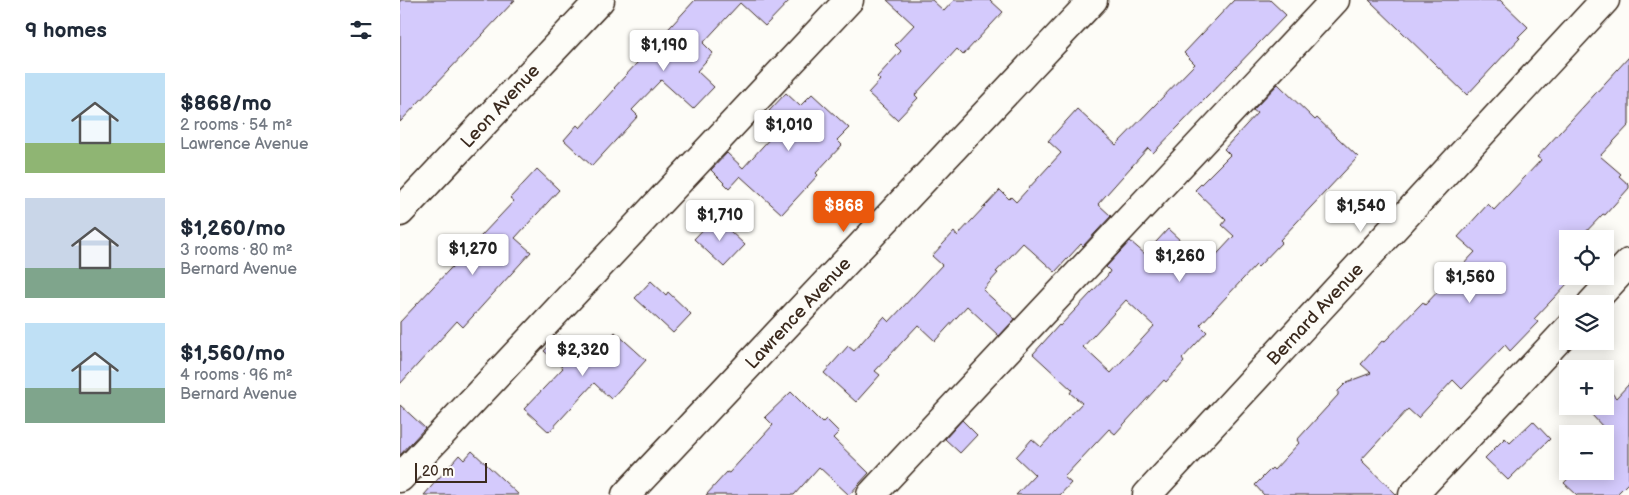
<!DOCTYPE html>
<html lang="en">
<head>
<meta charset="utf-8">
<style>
  :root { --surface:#fff; --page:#f6f6f7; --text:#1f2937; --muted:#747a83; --accent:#ea580c }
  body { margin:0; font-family:"Balsamiq Sans",sans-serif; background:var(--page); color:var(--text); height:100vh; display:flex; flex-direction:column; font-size:19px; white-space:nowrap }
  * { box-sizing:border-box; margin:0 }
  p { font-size:16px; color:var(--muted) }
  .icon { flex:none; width:28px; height:28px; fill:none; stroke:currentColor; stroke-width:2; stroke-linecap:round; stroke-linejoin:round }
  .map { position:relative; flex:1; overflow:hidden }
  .side { display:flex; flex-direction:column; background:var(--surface); width:400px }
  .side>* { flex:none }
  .controls { position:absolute; left:1159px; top:230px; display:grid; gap:10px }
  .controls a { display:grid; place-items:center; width:55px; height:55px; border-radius:0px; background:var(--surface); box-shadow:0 2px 12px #0003; font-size:25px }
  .scale { position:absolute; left:15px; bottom:12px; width:72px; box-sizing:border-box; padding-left:5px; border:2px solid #3b2a1e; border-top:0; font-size:14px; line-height:18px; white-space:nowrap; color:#3b2a1e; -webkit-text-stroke:4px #fdfcf7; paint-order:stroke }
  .price { position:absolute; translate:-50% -42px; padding:0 11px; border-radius:5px; background:#fff; color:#222; font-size:16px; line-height:32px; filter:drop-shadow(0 1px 2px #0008) }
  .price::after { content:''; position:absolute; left:50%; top:30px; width:15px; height:11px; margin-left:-8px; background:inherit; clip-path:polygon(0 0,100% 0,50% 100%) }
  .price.active { background:var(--accent); color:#fff }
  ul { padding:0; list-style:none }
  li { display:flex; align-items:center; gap:15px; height:125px; padding:0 25px }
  li span { display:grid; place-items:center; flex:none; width:140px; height:100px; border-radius:0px; color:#555 }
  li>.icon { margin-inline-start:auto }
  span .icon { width:60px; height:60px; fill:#fffc; stroke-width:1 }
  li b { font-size:21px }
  h2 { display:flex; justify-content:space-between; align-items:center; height:60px; padding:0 25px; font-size:21px }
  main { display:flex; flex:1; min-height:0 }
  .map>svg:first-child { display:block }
  .building { fill:#d4cafc; stroke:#3b2a1e; fill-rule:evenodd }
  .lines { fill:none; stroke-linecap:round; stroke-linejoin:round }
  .minor-casing { stroke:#3b2a1e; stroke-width:31 }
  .minor { stroke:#fdfcf7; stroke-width:28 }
  .labels { text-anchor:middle; stroke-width:5; stroke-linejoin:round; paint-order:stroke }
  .street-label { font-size:18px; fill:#3b2a1e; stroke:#fdfcf7 }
</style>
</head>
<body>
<main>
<section class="side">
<h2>9 homes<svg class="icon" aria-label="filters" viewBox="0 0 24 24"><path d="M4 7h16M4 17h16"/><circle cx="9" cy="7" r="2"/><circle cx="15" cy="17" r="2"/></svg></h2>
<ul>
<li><span style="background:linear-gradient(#bfe0f5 70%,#8fb573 0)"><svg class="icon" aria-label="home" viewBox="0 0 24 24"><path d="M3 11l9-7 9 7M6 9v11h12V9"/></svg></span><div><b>$868/mo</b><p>2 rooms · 54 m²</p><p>Lawrence Avenue</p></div></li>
<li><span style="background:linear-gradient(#c9d6e8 70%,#7fa58c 0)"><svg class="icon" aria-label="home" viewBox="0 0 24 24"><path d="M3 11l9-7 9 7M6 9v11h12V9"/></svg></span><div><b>$1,260/mo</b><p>3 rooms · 80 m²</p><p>Bernard Avenue</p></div></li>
<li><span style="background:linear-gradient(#bfe0f5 65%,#7fa58c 0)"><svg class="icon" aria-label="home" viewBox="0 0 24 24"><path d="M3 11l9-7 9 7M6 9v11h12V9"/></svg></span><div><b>$1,560/mo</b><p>4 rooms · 96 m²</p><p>Bernard Avenue</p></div></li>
</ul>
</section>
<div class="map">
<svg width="1229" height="495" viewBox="0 0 1229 495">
  <rect width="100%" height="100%" fill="#fdfcf7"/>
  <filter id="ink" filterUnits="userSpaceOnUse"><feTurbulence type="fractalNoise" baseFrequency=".02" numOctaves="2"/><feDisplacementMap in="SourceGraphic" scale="10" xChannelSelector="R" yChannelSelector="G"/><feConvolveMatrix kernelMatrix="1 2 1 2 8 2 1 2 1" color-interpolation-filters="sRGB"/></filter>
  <g filter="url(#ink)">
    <g class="building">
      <path d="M0,0h115l-115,122z"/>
      <path d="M295,0h95l-25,26 -25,-23 -37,40 10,10 -16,18 17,16 -21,22 -32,-29 -29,30 6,6 -46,50 -28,-26 13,-15 3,3 35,-39 -1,-1z"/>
      <path d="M487,0h45l12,11 10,-11h36l13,12 -40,43 -6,-6 -42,46 3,3 -21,22 -29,-27 12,-13 -3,-3 24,-26 -6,-6 19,-20z"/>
      <path d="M834,0h36l16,15 -133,138 -5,-5 -50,56 13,12 -28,30 -2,-2 -26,28 -32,-29 -27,29 2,1 -15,17 32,29 -16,17 -32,-30 -32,35 -17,-16 -43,46 5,4 -24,27 -32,-29 24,-27 6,5 30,-34 5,5 53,-57 -10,-9 22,-24 3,4 43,-46 9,9 2,-2 5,5 45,-49 -13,-12 29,-32 39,36 79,-81 -11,-11z"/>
      <path d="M969,0h131l28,27 -10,10 2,1 -53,57z"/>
      <path d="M1229,57v68l-29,31 21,18 -2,2 10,9v3l-24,27 -2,-1 -24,25h-11v44l-34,36 4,3 -28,29 -5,-6 -43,44 -9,-9 -35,38 -10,-9 -47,51 36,35h-133l-9,-10 17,-17 2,2 25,-27 -2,-3 41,-45v-4l9,-9 24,-9 -10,-9 21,-23 2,1 39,-40 2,3 50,-53 -17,-15 30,-33 6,6 47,-50 -4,-3z"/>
      <path d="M878,84l37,36 2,-2 41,39 -78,83 2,2 -24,25 -2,-2 -56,60 7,7 -25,27 2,3 -18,20 -2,-2 -49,54 -6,-5 -45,48 7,6 -11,12h-44l19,-20 -19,-18 16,-18 9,8 41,-44 -12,-10 2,-3 -39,-36 26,-29 1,1 47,-50 3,-5 -4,-4 24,-26 15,13 23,-25 39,36 13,-14 14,-15 -12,-11 4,-5 -31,-30 35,-35 -6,-6 33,-36 -4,-3zM726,300l28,26 -43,47 -28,-26z"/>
      <path d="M386,93l14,13 12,-12 37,34 -12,12 5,5 -26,28 2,2 -36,39 -42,-38 -11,12 -18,-18 16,-17 16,15 40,-44 -14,-13z"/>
      <path d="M137,169l22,21 -44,48 16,14 -68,75 -6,-6 -57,63v-62l114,-121 -4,-3z"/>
      <path d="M315,217l30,28 -21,22 -30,-28z"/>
      <path d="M251,281l15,14 2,-3 23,22 -18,19 -38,-35z"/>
      <path d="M215,332l31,28 -35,39 -17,-16 -45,49 -25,-23 39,-41 -19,-17 15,-16 29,27z"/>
      <path d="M1229,384v98l-13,13h-39l-13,-12 11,-12h30v-42l-15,-16 7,-7h8v-8l6,-6 5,6z"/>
      <path d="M391,392l31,31 4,-4 13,13 -6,6 36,35 -20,22 -30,-28 -25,28h-88l21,-23 2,1 44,-48 -8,-8z"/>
      <path d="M0,405l25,23 -25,27z"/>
      <path d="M562,420l15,15 -17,18 -15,-14z"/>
      <path d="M1133,421l17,18 -42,41 -23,-22 20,-20 5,5z"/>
      <path d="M72,451l47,44h-95l35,-40 5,5z"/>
    </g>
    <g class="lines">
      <defs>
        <g id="minor">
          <path d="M0,212l200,-212"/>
          <path d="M1191,304l38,-41"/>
          <path d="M0,478l449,-478"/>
          <path d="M226,495l467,-495"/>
          <path d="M471,495l464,-495"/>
          <path d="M747,495l458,-495"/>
          <path d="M1013,495l155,-166"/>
        </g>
      </defs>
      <use href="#minor" class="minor-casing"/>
      <use href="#minor" class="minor"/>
    </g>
  </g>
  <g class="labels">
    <g class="street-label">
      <text transform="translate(100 106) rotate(-47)" y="6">Leon Avenue</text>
      <text transform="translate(398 313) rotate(-47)" y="6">Lawrence Avenue</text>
      <text transform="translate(915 314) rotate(-47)" y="6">Bernard Avenue</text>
    </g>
  </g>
</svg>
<div class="controls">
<a><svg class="icon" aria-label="locate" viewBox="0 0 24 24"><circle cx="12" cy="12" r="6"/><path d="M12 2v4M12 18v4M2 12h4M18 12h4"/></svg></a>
<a><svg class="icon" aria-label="layers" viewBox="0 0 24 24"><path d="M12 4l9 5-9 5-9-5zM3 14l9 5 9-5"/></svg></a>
<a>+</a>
<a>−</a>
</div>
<div class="scale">20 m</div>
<b class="price" style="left:264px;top:72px">$1,190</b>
<b class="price" style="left:389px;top:152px">$1,010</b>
<b class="price active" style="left:444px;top:233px">$868</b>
<b class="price" style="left:961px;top:233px">$1,540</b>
<b class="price" style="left:320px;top:242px">$1,710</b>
<b class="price" style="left:73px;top:276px">$1,270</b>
<b class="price" style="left:780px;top:283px">$1,260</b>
<b class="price" style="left:1070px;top:304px">$1,560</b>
<b class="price" style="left:183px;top:377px">$2,320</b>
</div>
</main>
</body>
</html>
